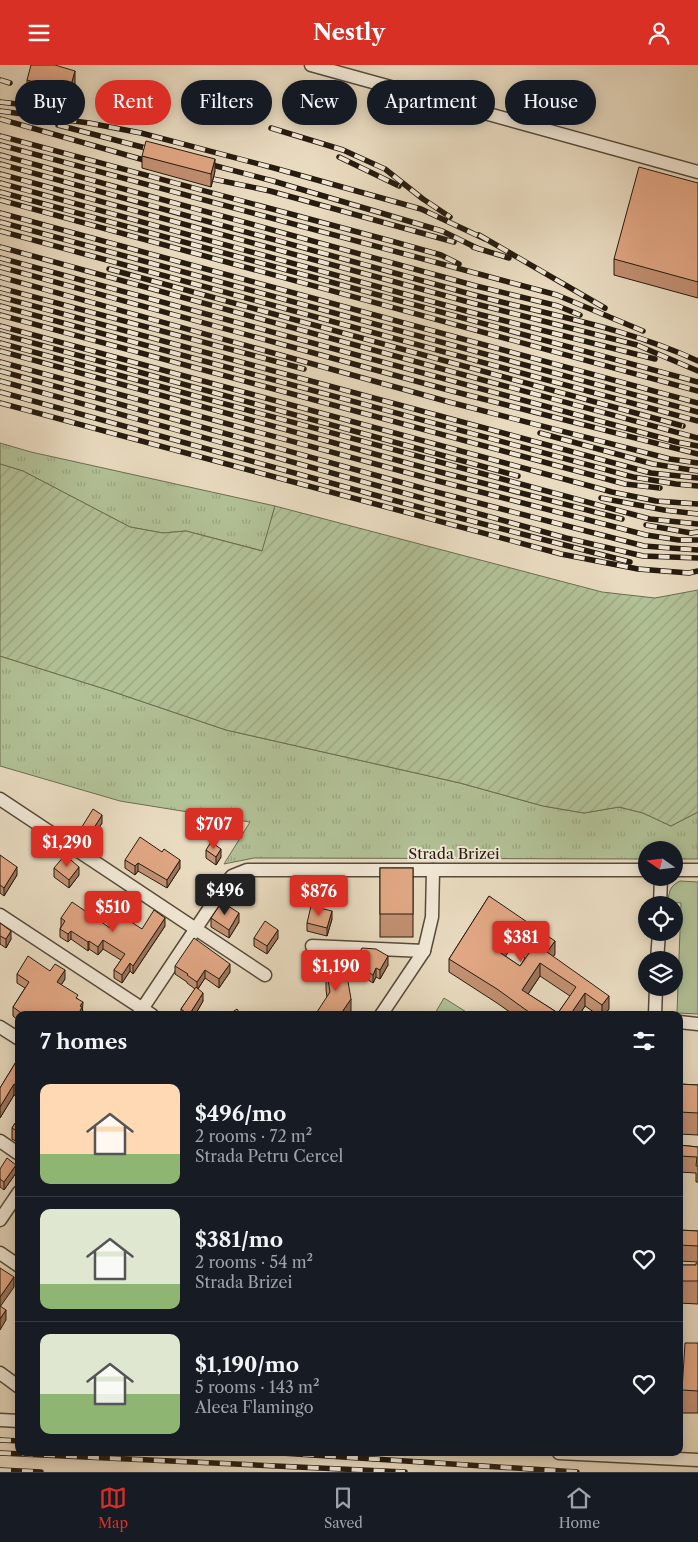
<!DOCTYPE html>
<html lang="en">
<head>
<meta charset="utf-8">
<style>
  :root { --surface:#171b24; --page:#20242c; --text:#f1f3f6; --muted:#9ea1a6; --line:#363941; --accent:#d93025 }
  body { margin:0; font-family:"Libre Caslon Text",serif; background:var(--page); color:var(--text); height:100vh; display:flex; flex-direction:column; font-size:19px; white-space:nowrap }
  * { box-sizing:border-box; margin:0 }
  p { font-size:16px; color:var(--muted) }
  .icon { flex:none; width:28px; height:28px; fill:none; stroke:currentColor; stroke-width:2; stroke-linecap:round; stroke-linejoin:round }
  .map { position:relative; flex:1; overflow:hidden }
  .panel { position:absolute; left:15px; top:946px; width:668px; height:445px; display:flex; flex-direction:column; background:var(--surface); border-radius:10px; box-shadow:0 2px 12px #0003 }
  .panel>* { flex:none }
  .top-card { position:absolute; left:15px; top:15px; width:669px; height:45px; display:flex; gap:10px }
  .needle { width:32px; rotate:284deg }
  .buttons { position:absolute; left:638px; top:776px; display:grid; gap:10px }
  .buttons a { display:grid; place-items:center; width:45px; height:45px; border-radius:50%; background:var(--surface); box-shadow:0 2px 12px #0003; font-size:25px }
  .price { position:absolute; translate:-50% -42px; padding:0 11px; border-radius:5px; background:var(--accent); color:#fff; font-size:16px; line-height:32px; filter:drop-shadow(0 1px 2px #0008) }
  .price::after { content:''; position:absolute; left:50%; top:30px; width:15px; height:11px; margin-left:-8px; background:inherit; clip-path:polygon(0 0,100% 0,50% 100%) }
  .price.on { background:#222; color:#fff }
  ul { padding:0; list-style:none }
  li { display:flex; align-items:center; gap:15px; height:125px; padding:0 25px }
  li+li { border-top:1px solid var(--line) }
  li span { display:grid; place-items:center; flex:none; width:140px; height:100px; border-radius:10px; color:#555 }
  li>.icon { margin-inline-start:auto }
  span .icon { width:60px; height:60px; fill:#fffc; stroke-width:1 }
  li b { font-size:21px }
  h2 { display:flex; justify-content:space-between; align-items:center; height:60px; padding:0 25px; font-size:21px }
  .chip { padding:0 18px; border-radius:22px; background:var(--surface); box-shadow:0 2px 12px #0003; font-size:18px; line-height:45px }
  .chip.on { background:var(--accent); color:#fff }
  header { display:flex; justify-content:space-between; align-items:center; height:65px; padding:0 25px; background:var(--accent); color:#fff; font-size:22px; font-weight:800 }
  .dock { display:flex; justify-content:space-around; align-items:center; height:70px; border-top:1px solid var(--line); background:var(--surface); font-size:14px; color:var(--muted) }
  .dock a { display:grid; justify-items:center; gap:2px }
  .dock .on { color:var(--accent) }
  .map>svg:first-child { display:block }
  .grass { fill:url(#grass-tufts); stroke:#6c6e52 }
  .park { fill:#b2c196; stroke:#6c6e52 }
  .garden { fill:url(#garden-furrows); stroke:#6c6e52 }
  .lines { fill:none; stroke-linecap:round; stroke-linejoin:round }
  .minor-casing { stroke:#564b3b; stroke-width:15 }
  .minor { stroke:#f1e8d6; stroke-width:12 }
  .rail-casing { stroke:#251b0f; stroke-width:5.5 }
  .rail { stroke:#f1e8d6; stroke-width:4; stroke-dasharray:11; stroke-linecap:butt }
  .wall { fill:#c29072; stroke:#251b0f; fill-rule:evenodd }
  .shaded-wall { fill:#9e755c; stroke:#251b0f }
  .building { fill:#e1a784; stroke:#251b0f; fill-rule:evenodd }
  .labels { text-anchor:middle; stroke-width:4; stroke-linejoin:round; paint-order:stroke }
  .street-label { font-size:15px; fill:#251b0f; stroke:#f1e8d6 }
</style>
</head>
<body>
<header><svg class="icon" aria-label="menu" viewBox="0 0 24 24"><path d="M4 6h16M4 12h16M4 18h16"/></svg>Nestly<svg class="icon" aria-label="person" viewBox="0 0 24 24"><circle cx="12" cy="8" r="4"/><path d="M4 21q1-7 8-7t8 7"/></svg></header>
<div class="map">
<svg width="698" height="1407" viewBox="0 0 698 1407">
  <defs>
    <pattern id="grass-tufts" width="24" height="20" patternUnits="userSpaceOnUse" patternTransform="scale(1.25)"><rect width="24" height="20" fill="#b2c196"/><path d="M3 7l-1-3M5 7V3M7 7l1-3M15 17l-1-3M17 17v-4M19 17l1-3" fill="none" stroke="#99a580"/></pattern>
    <pattern id="garden-furrows" width="10" height="10" patternUnits="userSpaceOnUse" patternTransform="scale(1.25)"><rect width="10" height="10" fill="#b2c196"/><path d="M-1 1l2-2M0 10L10 0M9 11l2-2" fill="none" stroke="#99a580"/></pattern>
  </defs>
  <rect width="100%" height="100%" fill="#e9dbc0"/>
  <filter id="stains"><feTurbulence type="fractalNoise" baseFrequency=".004" numOctaves="4"/><feColorMatrix values="0 0 0 0 .2 0 0 0 0 .09 0 0 0 0 .02 0 0 0 .5 -.17"/></filter>
  <radialGradient id="worn" r=".72"><stop offset=".6" stop-color="#630" stop-opacity="0"/><stop offset="1" stop-color="#630" stop-opacity=".3"/></radialGradient>
  <g class="grass">
    <path d="M0,378l31,9 244,54 -12,45 -77,-20 -23,2 -33,-6 -107,-56 -23,-7z"/>
    <path d="M0,591l108,34 118,40 234,53 83,23 41,7 35,-6 24,6 28,13 27,-14v47h-24v-9h-28v9l-392,-1 -30,6 26,-42 -130,-21 -120,-35z"/>
  </g>
  <g class="park">
    <path d="M680,816l18,1v132l-21,-1 4,-110 -13,-1c1,-11 2,-16 12,-21z"/>
    <path d="M444,933l27,17h-37z"/>
  </g>
  <path class="garden" d="M0,399l23,7 107,56 33,6 23,-2 76,20 13,-45 327,86 53,6 43,-8v222l-27,14 -28,-13 -24,-6 -35,6 -41,-7 -83,-23 -234,-53 -118,-40 -108,-34z"/>
  <g class="lines">
    <defs>
      <g id="minor">
        <path d="M311,0l387,107"/>
        <path d="M0,734l265,176"/>
        <path d="M674,805h24"/>
        <path d="M660,840l1,-28"/>
        <path d="M0,850l152,100"/>
        <path d="M312,881l112,5"/>
        <path d="M657,895l2,-27"/>
        <path d="M138,950l89,-133 5,-6 15,-6h399"/>
        <path d="M381,950l43,-64 8,-34 1,-47"/>
        <path d="M655,950l1,-28"/>
        <path d="M679,957l19,2"/>
        <path d="M0,962l19,12"/>
        <path d="M0,1076l19,13"/>
        <path d="M0,1155l19,-28"/>
        <path d="M0,1188l19,13"/>
        <path d="M0,1308l19,14"/>
        <path d="M0,1355l19,1"/>
        <path d="M559,1388l139,7"/>
      </g>
    </defs>
    <use href="#minor" class="minor-casing"/>
    <use href="#minor" class="minor"/>
    <defs>
      <g id="rail">
        <path d="M0,15l10,3"/>
        <path d="M0,37l26,3"/>
        <path d="M0,46l89,12 52,10 133,35 147,41 64,30"/>
        <path d="M0,54l144,41"/>
        <path d="M58,60l99,26"/>
        <path d="M271,63l72,22 42,19 38,30 27,18"/>
        <path d="M0,71l391,105 50,14 18,9"/>
        <path d="M0,80l557,150 86,36"/>
        <path d="M0,90l476,131 82,20 22,9"/>
        <path d="M339,92l60,29"/>
        <path d="M201,97l72,19 169,50 37,18"/>
        <path d="M0,99c154,42 308,85 463,128 79,22 160,34 235,69"/>
        <path d="M0,109l472,129 165,42 61,26"/>
        <path d="M213,114l57,12 184,51"/>
        <path d="M0,118l470,129 185,47"/>
        <path d="M0,127l698,190"/>
        <path d="M0,135l698,191"/>
        <path d="M0,148l698,190"/>
        <path d="M0,157l698,190"/>
        <path d="M0,166l698,190"/>
        <path d="M479,170l126,73"/>
        <path d="M0,182l457,126 241,65"/>
        <path d="M473,182l36,11"/>
        <path d="M0,193l677,184 21,4"/>
        <path d="M0,202l452,124 246,63"/>
        <path d="M109,204l574,157"/>
        <path d="M0,212l449,125 221,57 28,4"/>
        <path d="M0,223l304,81"/>
        <path d="M0,232l651,176 47,5"/>
        <path d="M0,241l633,171 43,7 22,2"/>
        <path d="M0,250l625,169 35,4"/>
        <path d="M0,261l612,166 44,9 42,3"/>
        <path d="M0,269l518,142"/>
        <path d="M0,278l650,176 48,5"/>
        <path d="M0,286l440,121 182,47"/>
        <path d="M0,297l438,119 208,54 33,5h19"/>
        <path d="M0,306l436,121 208,54 54,4"/>
        <path d="M0,316l566,157 77,18 55,2"/>
        <path d="M0,327l429,118 201,52"/>
        <path d="M0,338l561,151 77,15 51,4 9,-2"/>
        <path d="M540,368l113,31 45,7"/>
        <path d="M601,433l63,12 34,4"/>
        <path d="M646,460l45,8 7,-1"/>
        <path d="M0,1375l19,1"/>
        <path d="M0,1388l405,19"/>
        <path d="M281,1388l296,19"/>
        <path d="M0,1405l41,2"/>
      </g>
    </defs>
    <use href="#rail" class="rail-casing"/>
    <use href="#rail" class="rail"/>
  </g>
  <g class="wall">
    <path d="M27,15l48,3 -6,21 -42,-12z"/>
    <path d="M142,91l73,15 -4,16 -69,-19z"/>
    <path d="M698,118v115l-84,-23v-16z"/>
    <path d="M102,758l-13,21 -9,-6v-8z"/>
    <path d="M206,785l15,7 -5,8 -10,-7z"/>
    <path d="M0,790l17,20 -13,21 -4,-3z"/>
    <path d="M125,795l55,8 -13,20 -29,-17 -3,4 -10,-7z"/>
    <path d="M54,803l25,7 -10,13 -15,-11z"/>
    <rect x="380" y="803" width="33" height="69"/>
    <path d="M489,831l66,58 -2,3 56,52 -5,6h-6l-13,-9 -6,9h-65l-17,-12 -48,-31v-13zM511,883l14,10 -5,8 -15,-10zM540,911l30,20 -12,17 -30,-19z"/>
    <path d="M61,853l49,10 32,1 23,-3 -32,48 -3,-3 -8,12 -8,-5v-8l7,-10 -18,-11 -5,6 -9,-6 -1,2 -17,-12 -3,3 -8,-5v-8l1,-3z"/>
    <path d="M211,853l28,4 -10,16 -18,-11z"/>
    <path d="M332,854l-5,17 -20,-5v-8z"/>
    <path d="M0,858l11,16 -5,9 -6,-4z"/>
    <path d="M254,873h24l-11,16 -13,-8z"/>
    <path d="M356,893l32,7 -8,14 -4,-2 -3,6 -14,-9v-6l-3,-2z"/>
    <path d="M175,901l55,6 -11,16 -14,-10 -7,11 5,12 -8,14h-14v-6l14,-20 -8,-6v-1l-12,-8z"/>
    <path d="M326,902l25,48 -24,-18 -1,-7z"/>
    <path d="M50,906l15,8 -4,6 17,14 5,12 -1,4h-63v6l-6,-5v-9l12,-19 -8,-5v-9z"/>
    <path d="M19,992v41l-5,-3 -14,23v-30z"/>
    <path d="M679,1019l19,1v50l-19,-1z"/>
    <path d="M19,1052v26l-7,-4v-11z"/>
    <path d="M679,1080l19,2v35h-2v-9l-17,-1z"/>
    <path d="M0,1104l16,4 -12,17 -4,-3z"/>
    <path d="M679,1165l19,1v31l-19,-1z"/>
    <path d="M698,1198v41l-19,-1v-38h17z"/>
    <path d="M698,1278v70h-16v-23z"/>
  </g>
  <g class="shaded-wall">
    <path d="M75,6v12l-6,21v-12z"/>
    <path d="M215,94v12l-4,16v-13z"/>
    <path d="M102,750v8l-13,21v-8z"/>
    <path d="M221,784v8l-5,8v-8z"/>
    <path d="M180,795v8l-13,20v-8z"/>
    <path d="M138,798v8l-3,4v-9z"/>
    <path d="M17,802v8l-13,21v-8z"/>
    <path d="M79,802v8l-10,13v-8z"/>
    <path d="M332,846v8l-5,17v-8z"/>
    <path d="M239,848v9l-10,16v-8z"/>
    <path d="M165,853v8l-32,48v-8z"/>
    <path d="M278,865v8l-11,16v-8z"/>
    <path d="M11,866v8l-5,9v-9z"/>
    <path d="M71,866v8l-3,3v-8z"/>
    <path d="M511,870v13l-12,18v-14z"/>
    <path d="M103,875v9l-5,6v-8z"/>
    <path d="M89,876v8l-1,2v-9z"/>
    <path d="M555,876v13l-8,12v-14z"/>
    <path d="M388,891v9l-8,14v-9z"/>
    <path d="M130,898v8l-8,12v-8z"/>
    <path d="M540,898v13l-18,27v-13z"/>
    <path d="M230,899v8l-11,16v-9z"/>
    <path d="M376,903v9l-3,6v-8z"/>
    <path d="M65,905v9l-8,12v-9z"/>
    <path d="M205,905v8l-8,12v-8z"/>
    <path d="M203,928v8l-8,14h-6z"/>
    <path d="M585,928v13l-6,9h-9z"/>
    <path d="M609,931v13l-5,6h-2v-10z"/>
    <path d="M351,934v16h-11z"/>
    <path d="M83,937l-1,13h-4l2,-9z"/>
    <path d="M14,1019v11l-14,23v-11z"/>
    <path d="M16,1100v8l-12,17v-8z"/>
    <path d="M14,1212v10l-14,20v-10z"/>
    <path d="M6,1245v10l-6,10v-11z"/>
  </g>
  <g class="building">
    <path d="M31,0h24l20,6 -6,21 -42,-12z"/>
    <path d="M146,76l69,18 -4,15 -69,-18z"/>
    <path d="M639,102l59,16v99l-84,-23z"/>
    <path d="M93,744l9,6 -13,21 -9,-6z"/>
    <path d="M140,772l22,15 2,-3 16,11 -13,20 -29,-17 -3,3 -10,-6z"/>
    <path d="M211,777l10,7 -5,8 -10,-7z"/>
    <path d="M0,790l17,12 -13,21 -4,-3z"/>
    <path d="M65,790l14,12 -10,13 -15,-12z"/>
    <rect x="380" y="803" width="33" height="46"/>
    <path d="M489,831l66,45 -8,11 62,44 -7,9 -17,-12 -15,22h-37l-36,-26 -48,-30zM511,870l21,14 -12,17 -21,-14zM540,898l36,24 -18,26 -36,-23z"/>
    <path d="M72,837l38,26 9,-14 23,15 12,-19 11,8 -32,48 -3,-3 -8,12 -8,-5 11,-16 -22,-14 -5,7 -9,-6 -1,1 -17,-11 -3,3 -8,-5 5,-8 -4,-3z"/>
    <path d="M222,837l17,11 -10,17 -18,-12z"/>
    <path d="M311,841l21,5 -5,17 -20,-5z"/>
    <path d="M265,856l13,9 -11,16 -13,-8z"/>
    <path d="M0,858l11,8 -5,8 -6,-3z"/>
    <path d="M194,873l36,26 -11,15 -14,-9 -8,12 -10,-7 1,-1 -13,-8z"/>
    <path d="M362,883l14,1 12,7 -8,14 -4,-2 -3,7 -14,-9 3,-4 -6,-4z"/>
    <path d="M28,891l22,15 5,-7 10,6 -8,12 21,13 -2,3 7,4 -3,4 2,1 -4,8h-54l-11,-8 16,-25 -12,-8z"/>
    <path d="M345,899l6,35 -11,16h-25l15,-23 -4,-25z"/>
    <path d="M196,922l7,6 -14,22 -8,-6z"/>
    <path d="M237,944l4,6h-13z"/>
    <path d="M19,992v30l-5,-3 -14,23v-19z"/>
    <path d="M679,1019l19,1v28l-19,-1z"/>
    <path d="M19,1052v15l-7,-4z"/>
    <path d="M679,1080l19,2v19h-2l1,-9 -18,-1z"/>
    <path d="M7,1093l9,7 -12,17 -4,-3v-10z"/>
    <path d="M679,1165l19,1v15l-19,-1z"/>
    <path d="M696,1198h2v18h-19v-16h17z"/>
    <path d="M0,1203l14,9 -14,20z"/>
    <path d="M0,1241l6,4 -6,9z"/>
    <path d="M685,1278h13v48l-16,-1z"/>
  </g>
  <g class="labels">
    <g class="street-label">
      <text x="454" y="794">Strada Brizei</text>
    </g>
  </g>
  <rect width="100%" height="100%" filter="url(#stains)"/>
  <rect width="100%" height="100%" fill="url(#worn)"/>
</svg>
<div class="buttons">
<a><svg class="needle" viewBox="-14 -14 28 28"><path d="M0-13l5 13h-10z" fill="#e53935"/><path d="M0 13l5-13h-10z" fill="#9ea1a6"/></svg></a>
<a><svg class="icon" aria-label="locate" viewBox="0 0 24 24"><circle cx="12" cy="12" r="6"/><path d="M12 2v4M12 18v4M2 12h4M18 12h4"/></svg></a>
<a><svg class="icon" aria-label="layers" viewBox="0 0 24 24"><path d="M12 4l9 5-9 5-9-5zM3 14l9 5 9-5"/></svg></a>
</div>
<b class="price" style="left:214px;top:785px">$707</b>
<b class="price" style="left:67px;top:803px">$1,290</b>
<b class="price on" style="left:225px;top:851px">$496</b>
<b class="price" style="left:319px;top:852px">$876</b>
<b class="price" style="left:113px;top:868px">$510</b>
<b class="price" style="left:521px;top:898px">$381</b>
<b class="price" style="left:336px;top:927px">$1,190</b>
<div class="top-card">
<a class="chip">Buy</a>
<a class="chip on">Rent</a>
<a class="chip">Filters</a>
<a class="chip">New</a>
<a class="chip">Apartment</a>
<a class="chip">House</a>
</div>
<section class="panel">
<h2>7 homes<svg class="icon" aria-label="filters" viewBox="0 0 24 24"><path d="M4 7h16M4 17h16"/><circle cx="9" cy="7" r="2"/><circle cx="15" cy="17" r="2"/></svg></h2>
<ul>
<li><span style="background:linear-gradient(#ffd9b3 70%,#8fb573 0)"><svg class="icon" aria-label="home" viewBox="0 0 24 24"><path d="M3 11l9-7 9 7M6 9v11h12V9"/></svg></span><div><b>$496/mo</b><p>2 rooms · 72 m²</p><p>Strada Petru Cercel</p></div><svg class="icon" aria-label="heart" viewBox="0 0 24 24"><path d="M12 20l-8-8c-3-5 5-10 8-4 3-6 11-1 8 4z"/></svg></li>
<li><span style="background:linear-gradient(#dfe7d0 75%,#8fb573 0)"><svg class="icon" aria-label="home" viewBox="0 0 24 24"><path d="M3 11l9-7 9 7M6 9v11h12V9"/></svg></span><div><b>$381/mo</b><p>2 rooms · 54 m²</p><p>Strada Brizei</p></div><svg class="icon" aria-label="heart" viewBox="0 0 24 24"><path d="M12 20l-8-8c-3-5 5-10 8-4 3-6 11-1 8 4z"/></svg></li>
<li><span style="background:linear-gradient(#dfe7d0 60%,#8fb573 0)"><svg class="icon" aria-label="home" viewBox="0 0 24 24"><path d="M3 11l9-7 9 7M6 9v11h12V9"/></svg></span><div><b>$1,190/mo</b><p>5 rooms · 143 m²</p><p>Aleea Flamingo</p></div><svg class="icon" aria-label="heart" viewBox="0 0 24 24"><path d="M12 20l-8-8c-3-5 5-10 8-4 3-6 11-1 8 4z"/></svg></li>
</ul>
</section>
</div>
<nav class="dock">
<a class="on"><svg class="icon" aria-label="map" viewBox="0 0 24 24"><path d="M3 6l6-2 6 2 6-2v14l-6 2-6-2-6 2zM9 4v14M15 6v14"/></svg>Map</a>
<a><svg class="icon" aria-label="saved" viewBox="0 0 24 24"><path d="M7 4h10v16l-5-4-5 4z"/></svg>Saved</a>
<a><svg class="icon" aria-label="home" viewBox="0 0 24 24"><path d="M3 11l9-7 9 7M6 9v11h12V9"/></svg>Home</a>
</nav>
</body>
</html>
